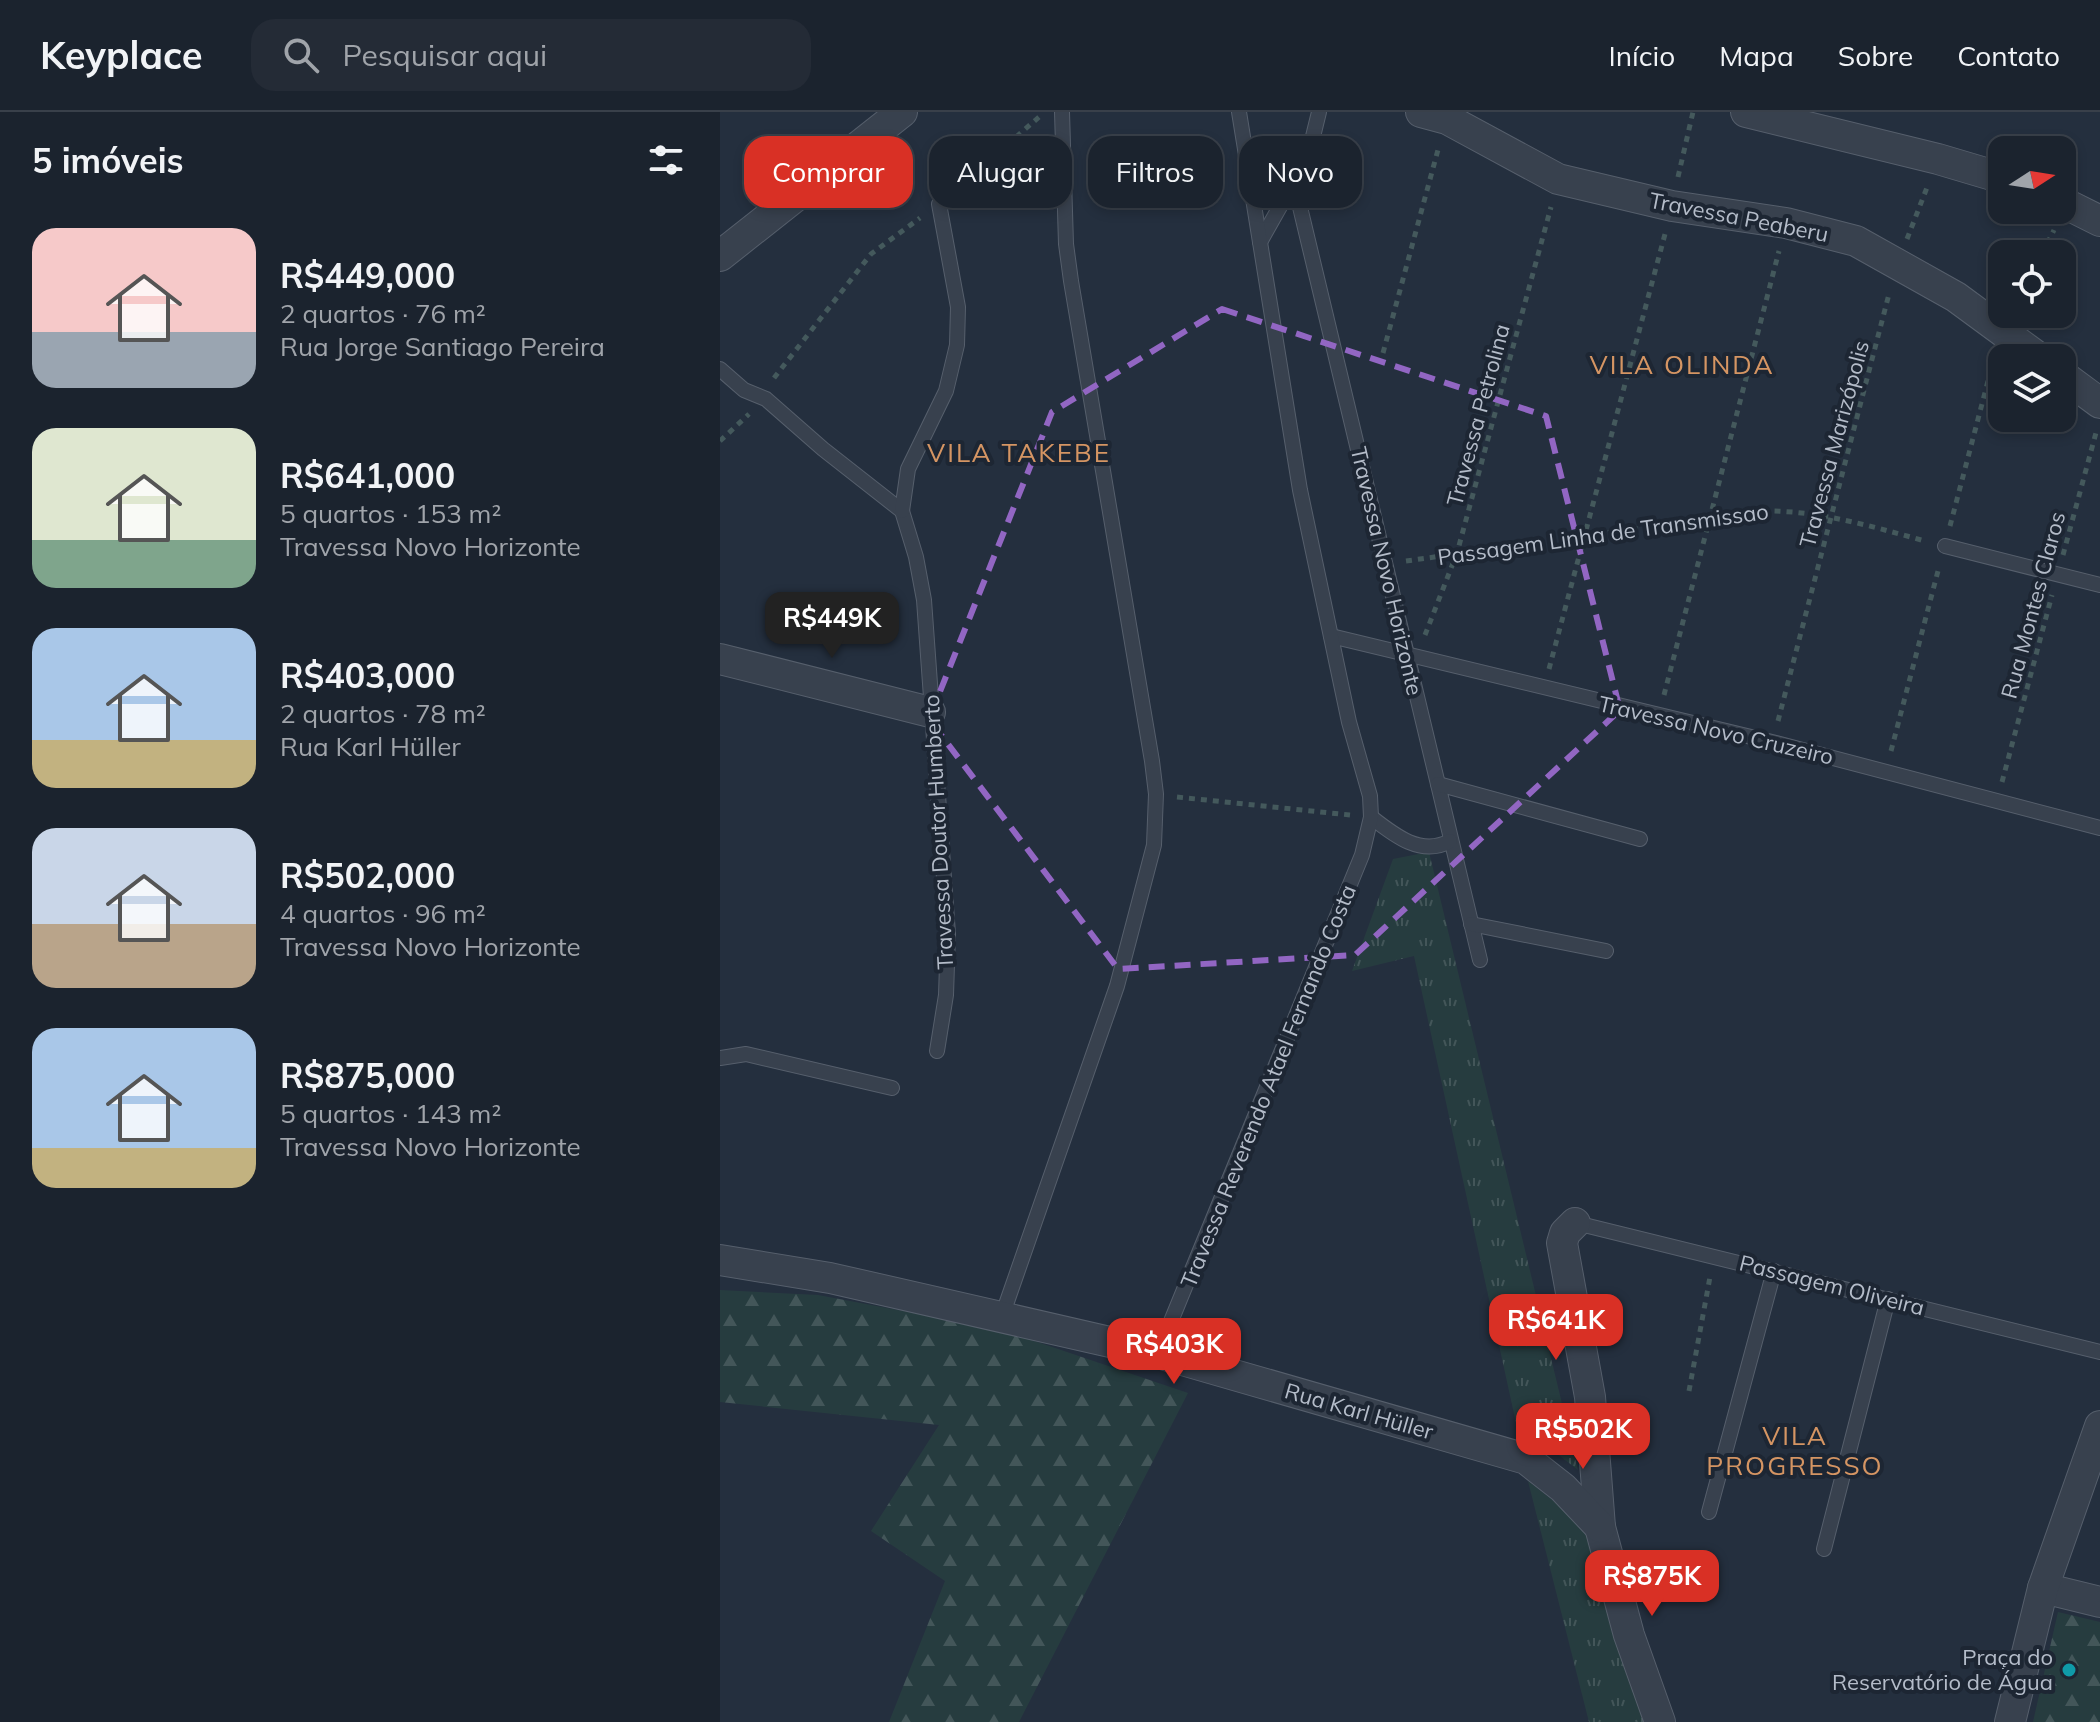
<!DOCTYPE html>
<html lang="pt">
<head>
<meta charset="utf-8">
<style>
  :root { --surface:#1b232e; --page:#242b36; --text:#f1f3f6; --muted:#a0a4aa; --line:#39404a; --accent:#d93025 }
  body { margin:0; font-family:Mulish,sans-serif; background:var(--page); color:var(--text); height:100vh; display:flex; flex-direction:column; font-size:30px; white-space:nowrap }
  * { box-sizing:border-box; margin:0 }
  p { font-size:26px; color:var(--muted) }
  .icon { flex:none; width:44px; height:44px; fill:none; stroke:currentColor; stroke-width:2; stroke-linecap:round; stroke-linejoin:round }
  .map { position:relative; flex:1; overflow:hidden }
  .side { display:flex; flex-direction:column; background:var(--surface); width:720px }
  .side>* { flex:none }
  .banner { position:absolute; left:24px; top:24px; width:760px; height:72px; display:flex; gap:16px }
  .needle { width:52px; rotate:78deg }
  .controls { position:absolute; left:1268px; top:24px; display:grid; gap:16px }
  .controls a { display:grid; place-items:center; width:88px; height:88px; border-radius:16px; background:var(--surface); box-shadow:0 4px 12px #0003,0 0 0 2px var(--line); font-size:40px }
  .price { position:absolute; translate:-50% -68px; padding:0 18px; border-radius:16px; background:var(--accent); color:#fff; font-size:26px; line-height:52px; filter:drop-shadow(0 2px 4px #0008) }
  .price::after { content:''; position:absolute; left:50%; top:48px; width:24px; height:18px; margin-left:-12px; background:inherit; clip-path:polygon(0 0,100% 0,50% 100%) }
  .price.current { background:#222; color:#fff }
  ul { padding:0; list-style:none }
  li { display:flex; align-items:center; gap:24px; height:200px; padding:0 32px }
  li span { display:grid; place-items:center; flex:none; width:224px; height:160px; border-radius:24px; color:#555 }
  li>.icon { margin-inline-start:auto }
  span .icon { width:96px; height:96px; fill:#fffc; stroke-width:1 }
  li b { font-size:34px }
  h2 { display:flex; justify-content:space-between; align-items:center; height:96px; padding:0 32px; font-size:34px }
  .pill { padding:0 28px; border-radius:24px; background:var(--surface); box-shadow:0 4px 12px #0003,0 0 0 2px var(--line); font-size:28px; line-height:72px }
  .pill.current { background:var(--accent); color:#fff }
  header { display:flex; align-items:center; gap:48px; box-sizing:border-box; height:112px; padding:0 40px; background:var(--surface); border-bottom:2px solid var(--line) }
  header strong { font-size:38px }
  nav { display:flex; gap:44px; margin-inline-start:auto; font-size:28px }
  .search { width:560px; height:72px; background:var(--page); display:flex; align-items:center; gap:20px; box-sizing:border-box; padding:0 28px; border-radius:24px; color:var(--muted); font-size:30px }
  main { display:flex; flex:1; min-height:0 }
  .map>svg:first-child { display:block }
  .grass { fill:url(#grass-tufts) }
  .forest { fill:url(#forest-firs) }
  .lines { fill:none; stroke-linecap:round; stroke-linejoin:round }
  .lane-casing { stroke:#565f6c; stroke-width:16 }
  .street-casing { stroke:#565f6c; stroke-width:32 }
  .path { stroke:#44595c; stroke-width:5; stroke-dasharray:6 6; stroke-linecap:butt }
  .lane { stroke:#38414e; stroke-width:14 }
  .street { stroke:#38414e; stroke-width:30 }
  .marked { fill:none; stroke:#9266c3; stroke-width:6; stroke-dasharray:16 10; stroke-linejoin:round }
  .culture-dot { fill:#0f9aa8; stroke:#1d2633; stroke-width:3 }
  .labels { text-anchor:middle; stroke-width:8; stroke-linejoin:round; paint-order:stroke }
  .street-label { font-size:22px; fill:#b4bcc9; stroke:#1d2633 }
  .poi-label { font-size:22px; fill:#b4bcc9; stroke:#1d2633; text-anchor:end }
  .quarter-label { font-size:26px; letter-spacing:2px; fill:#d59563; stroke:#1d2633 }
</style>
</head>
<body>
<header>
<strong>Keyplace</strong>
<div class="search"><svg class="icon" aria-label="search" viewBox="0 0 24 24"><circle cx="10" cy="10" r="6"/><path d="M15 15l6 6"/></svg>Pesquisar aqui</div>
<nav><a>Início</a><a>Mapa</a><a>Sobre</a><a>Contato</a></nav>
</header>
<main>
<section class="side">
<h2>5 imóveis<svg class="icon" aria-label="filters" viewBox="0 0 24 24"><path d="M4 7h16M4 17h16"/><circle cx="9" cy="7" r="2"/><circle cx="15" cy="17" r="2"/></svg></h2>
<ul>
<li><span style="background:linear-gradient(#f6c9c9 65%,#9aa5b1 0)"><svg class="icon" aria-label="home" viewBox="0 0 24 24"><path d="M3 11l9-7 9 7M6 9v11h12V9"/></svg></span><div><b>R$449,000</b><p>2 quartos · 76 m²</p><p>Rua Jorge Santiago Pereira</p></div></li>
<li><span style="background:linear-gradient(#dfe7d0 70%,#7fa58c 0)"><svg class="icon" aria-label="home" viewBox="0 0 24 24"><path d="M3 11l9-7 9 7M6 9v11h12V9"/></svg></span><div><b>R$641,000</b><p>5 quartos · 153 m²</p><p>Travessa Novo Horizonte</p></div></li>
<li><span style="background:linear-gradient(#a9c7e8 70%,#c2b280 0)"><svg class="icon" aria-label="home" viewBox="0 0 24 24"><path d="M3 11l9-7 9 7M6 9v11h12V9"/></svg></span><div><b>R$403,000</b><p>2 quartos · 78 m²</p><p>Rua Karl Hüller</p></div></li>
<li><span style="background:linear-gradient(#c9d6e8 60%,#b9a48a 0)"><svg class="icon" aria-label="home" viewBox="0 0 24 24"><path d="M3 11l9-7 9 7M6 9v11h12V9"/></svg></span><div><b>R$502,000</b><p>4 quartos · 96 m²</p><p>Travessa Novo Horizonte</p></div></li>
<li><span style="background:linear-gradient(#a9c7e8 75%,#c2b280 0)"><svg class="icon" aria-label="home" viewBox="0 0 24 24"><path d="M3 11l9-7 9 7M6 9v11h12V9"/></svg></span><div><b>R$875,000</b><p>5 quartos · 143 m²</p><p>Travessa Novo Horizonte</p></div></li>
</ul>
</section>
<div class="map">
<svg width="1380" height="1610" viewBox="0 0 1380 1610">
  <defs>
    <pattern id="grass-tufts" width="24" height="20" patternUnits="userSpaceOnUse" patternTransform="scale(2)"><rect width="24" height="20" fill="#263c3f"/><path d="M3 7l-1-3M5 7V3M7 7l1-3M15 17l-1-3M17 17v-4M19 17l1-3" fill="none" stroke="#435659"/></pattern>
    <pattern id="forest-firs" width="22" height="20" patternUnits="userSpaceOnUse" patternTransform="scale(2)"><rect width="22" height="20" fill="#263c3f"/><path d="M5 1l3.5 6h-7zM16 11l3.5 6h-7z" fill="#435659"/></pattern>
  </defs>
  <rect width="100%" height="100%" fill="#242f3e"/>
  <g class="grass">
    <path d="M709,740l149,618 -45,-35 -15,-3 -104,-476 -62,15 41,-112z"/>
    <path d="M808,1369l64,50 59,191h-62z"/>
  </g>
  <g class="forest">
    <path d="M0,1178l98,5 181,34 189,64 -169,329h-130l56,-141 -74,-50 68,-106 -219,-23z"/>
    <path d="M1338,1500l42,10v100h-67z"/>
  </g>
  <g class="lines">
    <defs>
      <g id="lane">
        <path d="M574,70l186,778"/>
        <path d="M540,130l48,-85 11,-45"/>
        <path d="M0,257l24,21 22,9 57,50 79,62 14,46 8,43 24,334 -2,61 -9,56"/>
        <path d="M182,399l6,-42 38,-78 11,-46 1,-38 -19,-103"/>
        <path d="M1225,434l155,39"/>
        <path d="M611,524l441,106 328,86"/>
        <path d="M718,672l202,55"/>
        <path d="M651,705c23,18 50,40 79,24"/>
        <path d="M751,812l135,27"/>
        <path d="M0,946l26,-4 146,34"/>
        <path d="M852,1110l528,130"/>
        <path d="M282,1204l115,-330 37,-141 2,-51 -4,-33 -81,-480 -5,-37 -4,-132"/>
        <path d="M438,1241l204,-498 9,-38 -1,-21 -21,-74 -49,-232 -61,-378"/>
        <path d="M989,1400l65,-241"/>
        <path d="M1104,1437l64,-250"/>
      </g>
      <g id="street">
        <path d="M701,0l26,7 111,60 114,27 114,17 70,18 100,56 83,61"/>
        <path d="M1026,0l192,47 64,19"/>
        <path d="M1342,90l38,19"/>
        <path d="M0,144l182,-144"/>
        <path d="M1342,263l38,28"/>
        <path d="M0,547l210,53"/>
        <path d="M855,1111l-10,10 -3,10 28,154 10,130 29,108 31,87"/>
        <path d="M0,1148l110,18 328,75 368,106 37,29 37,39"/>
        <path d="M1323,1476l57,14"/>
        <path d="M1290,1610l33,-134 57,-162"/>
      </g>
    </defs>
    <use href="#lane" class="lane-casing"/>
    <use href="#street" class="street-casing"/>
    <g class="path">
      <path d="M958,65l15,-65"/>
      <path d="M233,80l86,-75"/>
      <path d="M1187,127l21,-54"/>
      <path d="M1322,142l12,-24"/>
      <path d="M663,241l56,-207"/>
      <path d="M54,266l97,-124 49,-36"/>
      <path d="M0,329l29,-27"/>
      <path d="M1230,414l43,-164"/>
      <path d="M1343,443l34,-126"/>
      <path d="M686,449l355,-50c57,-1 109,15 164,30"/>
      <path d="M705,523l32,-82 94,-346"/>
      <path d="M829,557l116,-435"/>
      <path d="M944,583l115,-444"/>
      <path d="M1058,609l111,-427"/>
      <path d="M1171,639l48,-184"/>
      <path d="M1282,670l50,-187"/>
      <path d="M457,685l173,18"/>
      <path d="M969,1279l21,-114"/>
    </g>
    <use href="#lane" class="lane"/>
    <use href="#street" class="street"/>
  </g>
  <path class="marked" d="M502,197l324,107 74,294 -265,245 -237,14 -189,-250 123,-307z"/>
  <circle class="culture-dot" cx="1349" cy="1558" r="8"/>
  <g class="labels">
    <g class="street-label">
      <text transform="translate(1019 105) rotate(11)" y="8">Travessa Peaberu</text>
      <text transform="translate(758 303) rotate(-75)" y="8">Travessa Petrolina</text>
      <text transform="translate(1114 332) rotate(-75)" y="8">Travessa Marizópolis</text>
      <text transform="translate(883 422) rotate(-8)" y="8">Passagem Linha de Transmissao</text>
      <text transform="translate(667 459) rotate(77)" y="8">Travessa Novo Horizonte</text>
      <text transform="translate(1313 493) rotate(-75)" y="8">Rua Montes Claros</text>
      <text transform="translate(996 618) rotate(13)" y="8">Travessa Novo Cruzeiro</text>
      <text transform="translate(218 720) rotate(-93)" y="8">Travessa Doutor Humberto</text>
      <text transform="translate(548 974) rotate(-68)" y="8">Travessa Reverendo Atael Fernando Costa</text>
      <text transform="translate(1112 1173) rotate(14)" y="8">Passagem Oliveira</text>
      <text transform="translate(639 1299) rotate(16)" y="8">Rua Karl Hüller</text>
    </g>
    <g class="poi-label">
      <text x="1333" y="1553">Praça do<tspan x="1333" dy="25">Reservatório de Água</tspan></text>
    </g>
    <g class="quarter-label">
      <text x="962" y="262">VILA OLINDA</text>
      <text x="299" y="350">VILA TAKEBE</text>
      <text x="1075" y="1333">VILA<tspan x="1075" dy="30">PROGRESSO</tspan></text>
    </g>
  </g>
</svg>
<div class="controls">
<a><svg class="needle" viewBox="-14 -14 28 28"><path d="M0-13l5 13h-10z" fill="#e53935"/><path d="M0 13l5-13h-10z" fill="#a0a4aa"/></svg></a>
<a><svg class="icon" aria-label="locate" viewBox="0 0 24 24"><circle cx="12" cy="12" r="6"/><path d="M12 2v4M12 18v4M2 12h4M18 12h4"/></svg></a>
<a><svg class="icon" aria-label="layers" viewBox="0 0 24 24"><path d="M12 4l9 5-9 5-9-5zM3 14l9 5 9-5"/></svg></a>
</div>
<b class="price current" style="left:112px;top:548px">R$449K</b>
<b class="price" style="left:836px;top:1250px">R$641K</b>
<b class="price" style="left:454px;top:1274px">R$403K</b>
<b class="price" style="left:863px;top:1359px">R$502K</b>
<b class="price" style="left:932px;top:1506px">R$875K</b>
<div class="banner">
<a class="pill current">Comprar</a>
<a class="pill">Alugar</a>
<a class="pill">Filtros</a>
<a class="pill">Novo</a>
</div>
</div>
</main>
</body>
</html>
